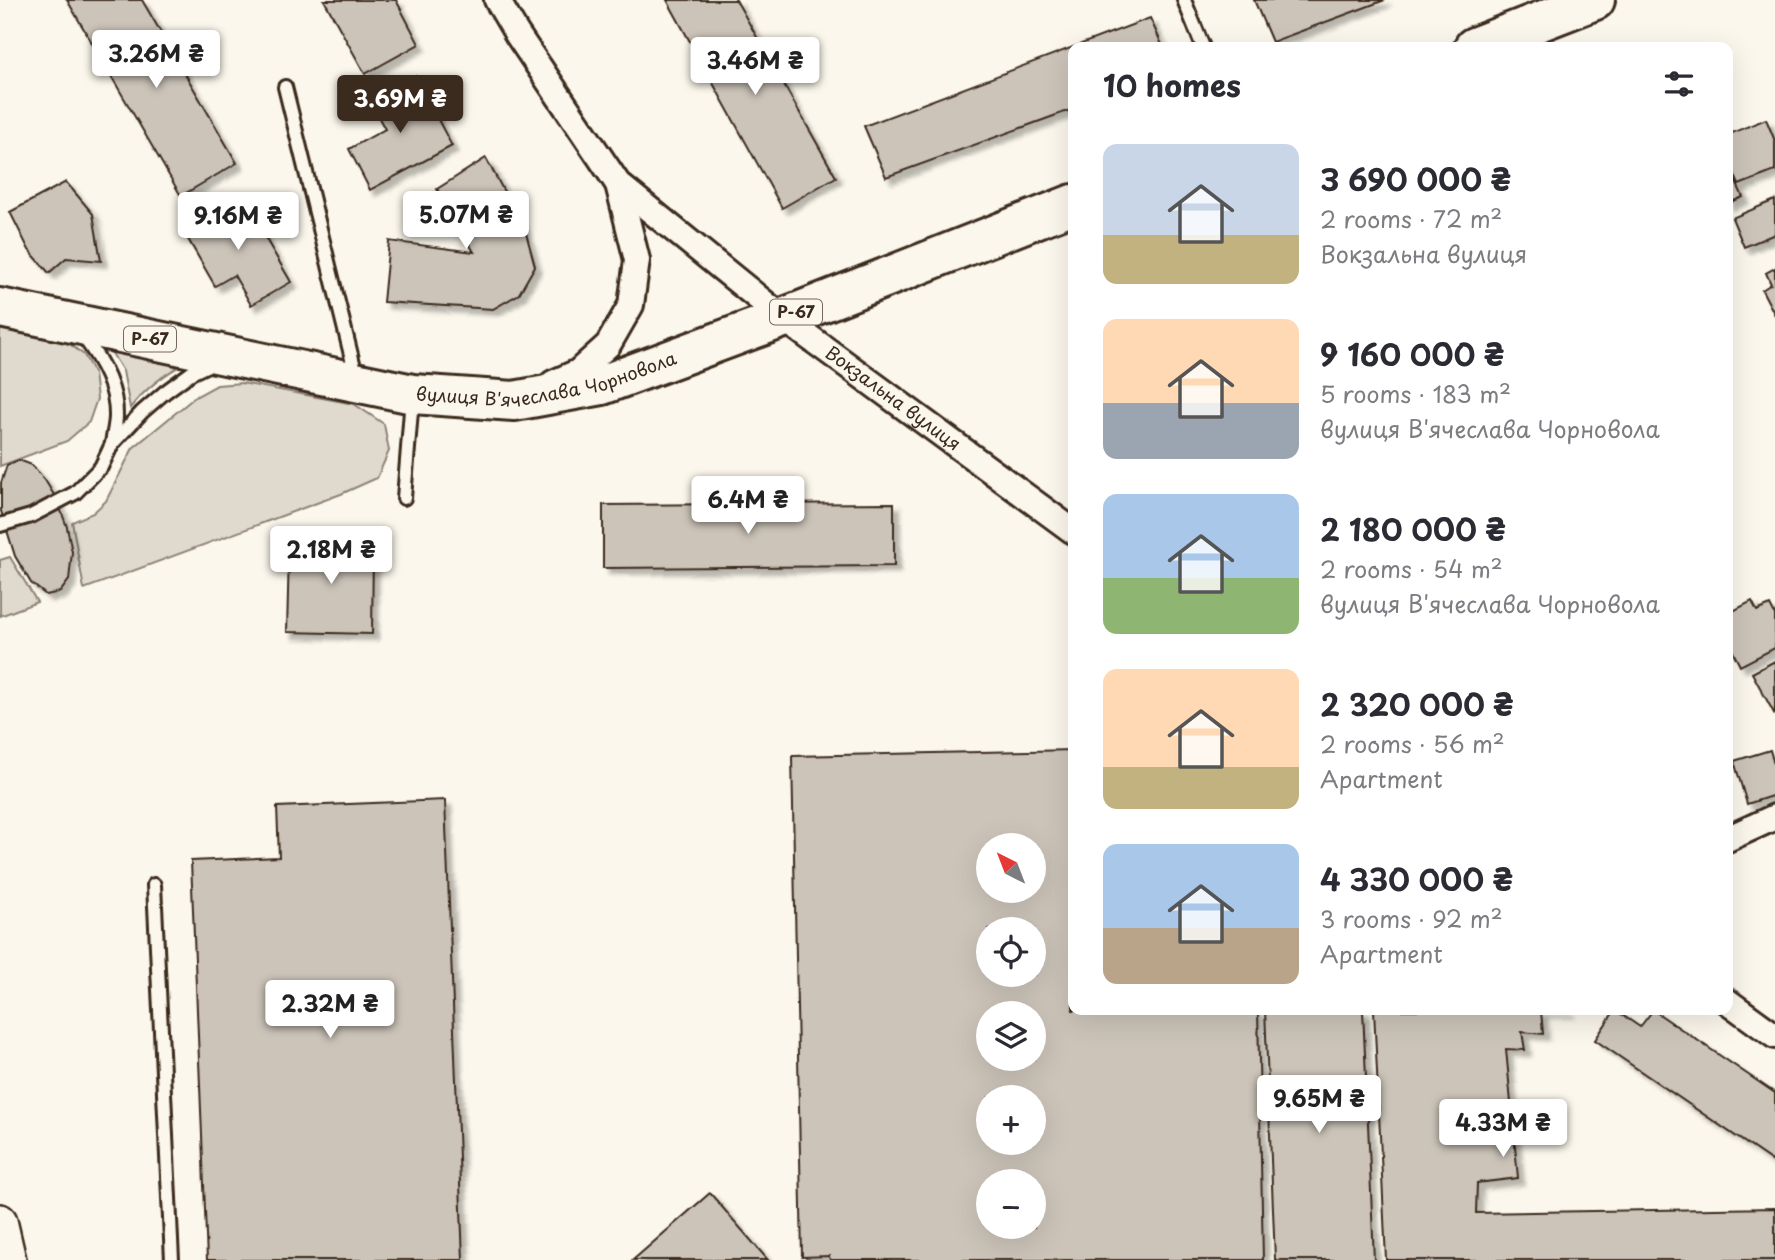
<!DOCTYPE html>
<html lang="en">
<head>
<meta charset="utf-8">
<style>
  :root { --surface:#fff; --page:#f2f2f3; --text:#2b2b33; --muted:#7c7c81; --accent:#3b2a1e }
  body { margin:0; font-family:"Playpen Sans",sans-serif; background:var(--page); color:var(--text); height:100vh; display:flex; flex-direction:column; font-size:26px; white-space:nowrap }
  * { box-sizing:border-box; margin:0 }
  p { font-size:23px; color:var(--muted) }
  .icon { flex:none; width:38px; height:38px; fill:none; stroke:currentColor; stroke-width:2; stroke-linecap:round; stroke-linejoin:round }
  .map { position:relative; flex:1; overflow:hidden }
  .details { position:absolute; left:1068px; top:42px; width:665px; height:973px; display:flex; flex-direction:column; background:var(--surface); border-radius:14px; box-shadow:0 7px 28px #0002 }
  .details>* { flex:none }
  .needle { width:46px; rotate:318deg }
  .buttons { position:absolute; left:976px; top:833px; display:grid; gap:14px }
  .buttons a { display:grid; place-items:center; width:70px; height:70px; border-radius:50%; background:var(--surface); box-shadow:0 7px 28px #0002; font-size:35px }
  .price { position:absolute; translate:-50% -60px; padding:0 16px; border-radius:7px; background:#fff; color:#222; font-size:23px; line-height:46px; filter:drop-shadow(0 2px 4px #0008) }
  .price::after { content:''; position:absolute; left:50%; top:42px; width:21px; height:16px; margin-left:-10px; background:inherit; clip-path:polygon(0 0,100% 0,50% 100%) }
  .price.on { background:var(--accent); color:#fff }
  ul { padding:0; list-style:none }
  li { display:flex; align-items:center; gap:21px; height:175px; padding:0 35px }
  li span { display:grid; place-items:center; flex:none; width:196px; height:140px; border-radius:14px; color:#555 }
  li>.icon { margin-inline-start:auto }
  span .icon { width:84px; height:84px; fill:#fffc; stroke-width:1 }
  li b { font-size:30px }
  h2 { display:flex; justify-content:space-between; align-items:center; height:84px; padding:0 35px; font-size:30px }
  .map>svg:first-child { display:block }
  .green { fill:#dfd9ce; stroke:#8d8276; stroke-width:2 }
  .building { fill:#ccc4b9; stroke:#3b2a1e; stroke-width:2; fill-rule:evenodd; filter:url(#shadow) }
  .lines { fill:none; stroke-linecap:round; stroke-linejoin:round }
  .lane-casing { stroke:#3b2a1e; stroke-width:18 }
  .street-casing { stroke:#3b2a1e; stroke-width:30 }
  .secondary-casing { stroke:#3b2a1e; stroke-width:38 }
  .primary-casing { stroke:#3b2a1e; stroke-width:44 }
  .lane { stroke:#fbf7ec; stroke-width:12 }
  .street { stroke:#fbf7ec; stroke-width:24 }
  .secondary { stroke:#fbf7ec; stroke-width:33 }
  .primary { stroke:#fbf7ec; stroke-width:38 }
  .labels { text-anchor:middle; stroke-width:5; stroke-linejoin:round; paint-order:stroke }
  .shield { fill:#fbf7ec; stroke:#75685c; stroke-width:2 }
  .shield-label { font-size:16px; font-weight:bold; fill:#3b2a1e }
  .street-label { font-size:18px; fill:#3b2a1e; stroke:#fbf7ec }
</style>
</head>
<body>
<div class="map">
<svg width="1775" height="1260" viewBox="0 0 1775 1260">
  <defs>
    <filter id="shadow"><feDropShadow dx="6" dy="6" stdDeviation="2" flood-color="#0004"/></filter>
  </defs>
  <rect width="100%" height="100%" fill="#fbf7ec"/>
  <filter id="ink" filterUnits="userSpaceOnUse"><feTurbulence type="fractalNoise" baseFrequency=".0143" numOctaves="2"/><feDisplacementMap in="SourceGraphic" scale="14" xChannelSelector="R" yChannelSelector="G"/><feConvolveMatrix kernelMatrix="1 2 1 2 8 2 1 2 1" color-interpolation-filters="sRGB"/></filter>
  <g filter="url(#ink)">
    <g class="green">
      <path d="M0,329l67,13 17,13 10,18 3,26 -8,23 -22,19 -67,25z"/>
      <path d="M108,347l79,15c-23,12 -41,26 -57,46l-7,-37z"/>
      <path d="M242,383l112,21 30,20 5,27 -12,27 -36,16 -257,95 -12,-67 21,-9 13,-12 27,-53 62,-51 22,-12z"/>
      <path d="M10,557l27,45 -37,14v-56z"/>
    </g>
    <g class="building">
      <path d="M67,0h75l95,163 -56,33z"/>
      <path d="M324,0h72l23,44 -54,30z"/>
      <path d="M667,0h69l100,177 -54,31z"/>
      <path d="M1254,0h131l-113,42z"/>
      <path d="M1150,18l13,29h-90v62l-187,68 -22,-51z"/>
      <path d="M415,76l37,70 -82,44 -21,-41 36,-20 -16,-29z"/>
      <path d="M1766,119l9,22v30l-36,14 -12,-28v-22z"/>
      <path d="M486,158l40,75 9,33 -16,28 -26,15 -110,-7 6,-61 85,11 -37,-63z"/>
      <path d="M1727,163l16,34 -16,7z"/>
      <path d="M66,182l27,32 8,47 -35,-3 -17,15 -20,-23 -19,-38z"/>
      <path d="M242,198l49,84 -40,23 -17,-30 -19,11 -31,-54z"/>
      <path d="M1775,200v34l-31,13 -12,-29z"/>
      <path d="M1775,268v47l-13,-25 9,-6 -5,-11z"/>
      <path d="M19,460l13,5 13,15 12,20 10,27 5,25 -3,28 -9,12 -14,3 -15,-12 -16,-27 -14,-45v-28l6,-18z"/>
      <path d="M894,503v63l-291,2v-63z"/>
      <path d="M313,531l46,1v20h14l-1,82 -85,-2 2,-80h23z"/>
      <path d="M1752,601l5,10 13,-6 5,10v33l-35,18 -13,-26v-26z"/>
      <path d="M1775,661v54l-23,-42z"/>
      <path d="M1073,750v260h185l5,250h-433l-1,-4 -27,1 -10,-501zM989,845h45v46h-45zM989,929h45v46h-45zM989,1013h45v46h-45zM989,1097h45v46h-45zM989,1181h45v46h-45z"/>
      <path d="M1770,750l5,18v27l-28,9 -13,-43z"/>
      <path d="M445,800l18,460h-256l-16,-399 88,-4 -2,-50z"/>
      <path d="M1265,1010h98l11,250h-99z"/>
      <path d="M1374,1010h194v1h-27l2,23 -21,-2 3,18 -19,-1 12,129 -41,5 -1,30 299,-5v52h-389z"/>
      <path d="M1615,1010l25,17 13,-17 122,83v70l-180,-123z"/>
      <path d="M710,1193l58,67h-135z"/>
    </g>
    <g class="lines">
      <defs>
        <g id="lane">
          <path d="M1184,0l19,47"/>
          <path d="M285,87l71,288"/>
          <path d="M82,335c18,23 35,51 34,81 0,9 -3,19 -4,28"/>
          <path d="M404,498l8,-100"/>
          <path d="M0,525l31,-9 44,-23 26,-26 11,-23 30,-32 23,-20 26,-19 23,-11"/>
          <path d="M154,885l18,375"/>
        </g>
        <g id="street">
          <path id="s1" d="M497,0l20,34 101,150 165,134 290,213"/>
          <path d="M553,383l25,-11 30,-27 23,-40 6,-45 -19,-76"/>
          <path d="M1727,839l48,-22"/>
          <path d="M1727,1001l48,35"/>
        </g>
        <path id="secondary" d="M0,1221l9,39"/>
        <g id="primary">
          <path d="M1474,47l121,-47"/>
          <path id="s2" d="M0,308l413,86 101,7 88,-16 181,-67 290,-114"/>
        </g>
      </defs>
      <use href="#lane" class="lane-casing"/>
      <use href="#street" class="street-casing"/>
      <use href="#secondary" class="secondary-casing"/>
      <use href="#primary" class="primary-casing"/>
      <use href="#lane" class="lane"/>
      <use href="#street" class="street"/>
      <use href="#secondary" class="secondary"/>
      <use href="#primary" class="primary"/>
    </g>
  </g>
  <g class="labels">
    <g class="shield">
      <rect x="770" y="299.5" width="52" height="25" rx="5"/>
      <rect x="124" y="326.5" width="52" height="25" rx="5"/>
    </g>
    <g class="shield-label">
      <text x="796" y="318">Р-67</text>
      <text x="150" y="345">Р-67</text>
    </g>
    <g class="street-label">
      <text dy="6" stroke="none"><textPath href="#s2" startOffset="558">вулиця В'ячеслава Чорновола</textPath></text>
      <text dy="6" stroke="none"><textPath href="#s1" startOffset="569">Вокзальна вулиця</textPath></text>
    </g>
  </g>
</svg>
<div class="buttons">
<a><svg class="needle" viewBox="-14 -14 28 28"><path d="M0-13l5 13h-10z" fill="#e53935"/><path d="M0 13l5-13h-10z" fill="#7c7c81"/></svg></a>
<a><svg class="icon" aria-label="locate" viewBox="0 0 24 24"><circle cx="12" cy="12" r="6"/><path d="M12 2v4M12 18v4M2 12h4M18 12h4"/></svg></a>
<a><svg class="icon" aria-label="layers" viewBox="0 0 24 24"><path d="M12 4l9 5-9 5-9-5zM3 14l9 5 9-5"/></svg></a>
<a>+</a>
<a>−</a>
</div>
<b class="price" style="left:156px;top:90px">3.26M ₴</b>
<b class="price" style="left:755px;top:97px">3.46M ₴</b>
<b class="price on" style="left:400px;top:135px">3.69M ₴</b>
<b class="price" style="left:466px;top:251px">5.07M ₴</b>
<b class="price" style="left:238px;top:252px">9.16M ₴</b>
<b class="price" style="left:748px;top:536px">6.4M ₴</b>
<b class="price" style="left:331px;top:586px">2.18M ₴</b>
<b class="price" style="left:330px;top:1040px">2.32M ₴</b>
<b class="price" style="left:1319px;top:1135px">9.65M ₴</b>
<b class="price" style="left:1503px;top:1159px">4.33M ₴</b>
<section class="details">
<h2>10 homes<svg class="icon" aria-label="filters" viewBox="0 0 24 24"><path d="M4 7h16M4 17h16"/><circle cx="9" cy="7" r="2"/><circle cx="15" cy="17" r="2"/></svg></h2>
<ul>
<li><span style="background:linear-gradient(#c9d6e8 65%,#c2b280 0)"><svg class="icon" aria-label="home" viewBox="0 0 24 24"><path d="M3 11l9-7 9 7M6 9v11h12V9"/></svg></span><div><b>3 690 000 ₴</b><p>2 rooms · 72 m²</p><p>Вокзальна вулиця</p></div></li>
<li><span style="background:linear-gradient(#ffd9b3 60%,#9aa5b1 0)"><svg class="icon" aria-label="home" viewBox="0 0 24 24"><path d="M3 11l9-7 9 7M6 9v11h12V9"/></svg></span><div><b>9 160 000 ₴</b><p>5 rooms · 183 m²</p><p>вулиця В'ячеслава Чорновола</p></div></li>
<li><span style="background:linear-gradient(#a9c7e8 60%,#8fb573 0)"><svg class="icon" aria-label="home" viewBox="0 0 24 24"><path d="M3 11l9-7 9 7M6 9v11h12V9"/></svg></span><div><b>2 180 000 ₴</b><p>2 rooms · 54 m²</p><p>вулиця В'ячеслава Чорновола</p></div></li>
<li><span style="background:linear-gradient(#ffd9b3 70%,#c2b280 0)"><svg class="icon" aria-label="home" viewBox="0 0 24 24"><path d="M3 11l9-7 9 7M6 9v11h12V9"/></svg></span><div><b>2 320 000 ₴</b><p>2 rooms · 56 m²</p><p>Apartment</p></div></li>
<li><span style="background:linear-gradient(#a9c7e8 60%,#b9a48a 0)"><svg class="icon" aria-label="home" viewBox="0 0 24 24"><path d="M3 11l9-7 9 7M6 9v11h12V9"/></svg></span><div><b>4 330 000 ₴</b><p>3 rooms · 92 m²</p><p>Apartment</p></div></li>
</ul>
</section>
</div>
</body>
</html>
